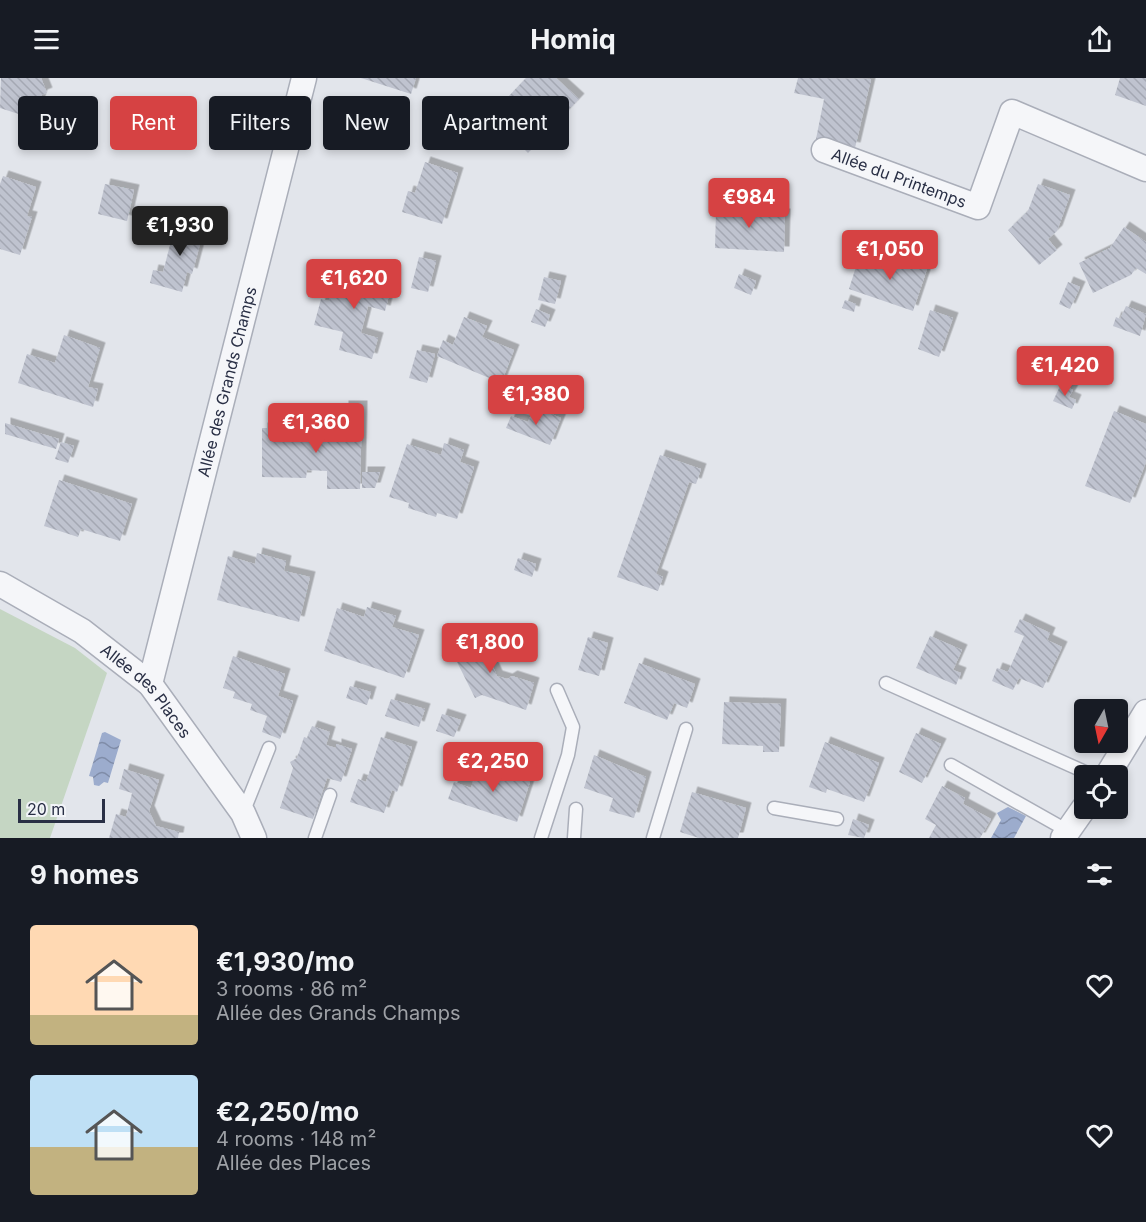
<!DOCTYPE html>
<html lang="en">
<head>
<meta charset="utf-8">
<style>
  :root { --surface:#171b24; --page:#242831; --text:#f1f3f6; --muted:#9ea1a6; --accent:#d64243 }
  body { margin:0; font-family:Inter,sans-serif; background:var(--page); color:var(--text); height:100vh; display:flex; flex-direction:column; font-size:22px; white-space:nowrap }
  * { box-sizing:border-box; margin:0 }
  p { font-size:20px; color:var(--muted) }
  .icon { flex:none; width:33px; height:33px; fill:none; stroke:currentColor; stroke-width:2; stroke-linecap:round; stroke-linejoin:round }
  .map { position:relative; height:760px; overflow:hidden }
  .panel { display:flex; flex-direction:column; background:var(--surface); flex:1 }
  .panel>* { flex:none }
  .banner { position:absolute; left:18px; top:18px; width:600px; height:54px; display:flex; gap:12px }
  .needle { width:39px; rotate:189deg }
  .tools { position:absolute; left:1074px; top:621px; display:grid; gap:12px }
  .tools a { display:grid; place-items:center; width:54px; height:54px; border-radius:6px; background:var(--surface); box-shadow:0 3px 9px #0003; font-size:30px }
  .scale { position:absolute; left:18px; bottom:15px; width:87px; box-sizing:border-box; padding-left:6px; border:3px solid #292f45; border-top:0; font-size:16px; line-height:21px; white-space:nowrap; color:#292f45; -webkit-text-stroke:4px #f2f4f8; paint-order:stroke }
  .price { position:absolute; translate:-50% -51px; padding:0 14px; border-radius:6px; background:var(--accent); color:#fff; font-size:20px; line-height:39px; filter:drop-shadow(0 2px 3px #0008) }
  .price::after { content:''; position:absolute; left:50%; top:36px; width:18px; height:14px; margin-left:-9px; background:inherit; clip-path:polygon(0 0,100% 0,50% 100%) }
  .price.selected { background:#222; color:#fff }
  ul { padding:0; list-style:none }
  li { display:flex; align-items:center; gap:18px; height:150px; padding:0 30px }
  li span { display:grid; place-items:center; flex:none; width:168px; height:120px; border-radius:6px; color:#555 }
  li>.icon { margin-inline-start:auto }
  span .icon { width:72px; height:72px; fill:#fffc; stroke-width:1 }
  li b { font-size:26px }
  h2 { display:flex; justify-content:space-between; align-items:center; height:72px; padding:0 30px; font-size:26px }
  .chip { padding:0 21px; border-radius:6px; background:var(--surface); box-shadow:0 3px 9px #0003; font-size:21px; line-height:54px }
  .chip.selected { background:var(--accent); color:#fff }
  header { display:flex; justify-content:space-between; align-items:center; height:78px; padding:0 30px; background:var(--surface); font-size:27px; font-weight:700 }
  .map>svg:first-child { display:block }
  .grass { fill:#c5d6c3 }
  .water { fill:url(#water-waves) }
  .building { fill:url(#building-back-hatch); filter:url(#shadow) }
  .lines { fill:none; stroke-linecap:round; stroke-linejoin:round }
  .service-casing { stroke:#aaaeb9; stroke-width:15 }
  .minor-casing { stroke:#aaaeb9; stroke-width:27 }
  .service { stroke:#f5f6f9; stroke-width:12 }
  .minor { stroke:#f5f6f9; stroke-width:24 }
  .labels { text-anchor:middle; stroke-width:4.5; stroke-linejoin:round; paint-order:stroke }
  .street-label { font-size:16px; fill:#292f45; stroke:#f2f4f8 }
</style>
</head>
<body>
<header><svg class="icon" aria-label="menu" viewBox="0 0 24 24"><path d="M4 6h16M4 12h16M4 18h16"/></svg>Homiq<svg class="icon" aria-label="share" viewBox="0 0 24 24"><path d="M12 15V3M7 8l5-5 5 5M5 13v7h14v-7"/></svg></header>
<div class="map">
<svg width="1146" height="760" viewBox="0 0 1146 760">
  <defs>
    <pattern id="water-waves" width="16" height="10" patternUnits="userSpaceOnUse" patternTransform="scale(1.5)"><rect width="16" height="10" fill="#9caccd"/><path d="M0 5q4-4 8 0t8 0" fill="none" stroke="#7f8ca8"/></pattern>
    <pattern id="building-back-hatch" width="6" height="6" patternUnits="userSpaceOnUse" patternTransform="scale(1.5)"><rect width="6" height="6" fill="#bfc3cf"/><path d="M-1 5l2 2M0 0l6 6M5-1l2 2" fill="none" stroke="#a4a8b3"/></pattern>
    <filter id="shadow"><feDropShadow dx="5.5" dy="-5.5" stdDeviation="0" flood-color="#0004"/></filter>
  </defs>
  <rect width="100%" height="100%" fill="#e2e5eb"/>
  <path class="grass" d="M0,531l75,39 32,25 -57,165h-50z"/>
  <g class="water">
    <path d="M105,654l16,8 -13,43 -4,-1 -5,4 -5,-1 -1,-8 -4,-1 13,-43z"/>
    <path d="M1008,729l18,9 -12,22h-23l10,-18 -4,-7z"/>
  </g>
  <g class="building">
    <path d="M1,0h40l6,15 -5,2 -8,24 -34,-11z"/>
    <path d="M361,0h55l-5,16z"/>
    <path d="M526,0h30l23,21 -51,54 -20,-20 18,-20 -18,-16z"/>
    <path d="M798,0l73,1 -16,69 -39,-9 8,-40 -30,-6z"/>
    <path d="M1120,0h26v28l-31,-11z"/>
    <path d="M425,84l33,11 -16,51 -40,-12 6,-21 7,2z"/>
    <path d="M3,98l33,11 -9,29 5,1 -12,38 -20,-6v-65z"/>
    <path d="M105,106l29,6 -7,31 -29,-7z"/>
    <path d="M1038,106l32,11 -13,36 -9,8 9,11 -18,15 -31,-35 20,-19z"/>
    <path d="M731,122h22l-1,12 33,2 -1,38 -69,-4 1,-37h15z"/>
    <path d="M176,144l28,7 -12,45 -5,-2 -5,20 -32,-9 3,-13 10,2z"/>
    <path d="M1124,149l22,15v32l-10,-6 -5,7 -38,18 -14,-30 31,-15z"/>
    <path d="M896,178l32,10 -15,45 -64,-22 10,-32 33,11z"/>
    <path d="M419,179l17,4 -8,31 -17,-4z"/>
    <path d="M337,194l35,9 2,-8 19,6 -8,32 -17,-5 -7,27 17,5 -6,21 -33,-9 4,-18 -29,-7 7,-26 8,2z"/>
    <path d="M739,196l17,7 -5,14 -17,-7z"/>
    <path d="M544,199l17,4 -6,23 -17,-4z"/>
    <path d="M1068,204l12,5 -10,22 -11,-5z"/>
    <path d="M845,222l11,4 -2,8 -12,-4z"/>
    <path d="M1126,228l20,8 -6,22 -27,-10 3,-9 4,2z"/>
    <path d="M536,231l14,6 -5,12 -14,-5z"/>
    <path d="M930,232l23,8 -14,39 -21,-8z"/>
    <path d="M464,239l23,9 -5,11 32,13 -13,33 -64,-27 6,-16 10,5z"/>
    <path d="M64,257l36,13 -12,39 10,2 -5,18 -75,-24 9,-29 28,9z"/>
    <path d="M417,272l18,4 -8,29 -18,-5z"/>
    <path d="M1061,306l12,6 -4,7 7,3 -4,9 -19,-8z"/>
    <path d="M343,328h19l-2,83h-33v-18l-20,-1 -1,8 -44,-1v-49h22l1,7h69v-15h-11z"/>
    <path d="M534,329l27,11 -11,27 -44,-17 5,-12 17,6z"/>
    <path d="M1114,333l32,13v38l-16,41 -45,-17z"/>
    <path d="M5,345l54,16 -3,10 -51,-15z"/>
    <path d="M61,364l13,4 -6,17 -13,-4z"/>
    <path d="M444,365l20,7 -4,12 14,5 -17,52 -20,-6 -1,4 -28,-9 1,-5 -20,-6 18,-53 34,11z"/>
    <path d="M660,377l41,14 -5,15 -7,-2 -33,92 7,3 -5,14 -41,-14z"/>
    <path d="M362,394h18l-5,16h-13z"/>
    <path d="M59,402l73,24 -12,37 -39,-12 -3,8 -34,-11z"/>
    <path d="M257,475l29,8 -2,10 26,6 -11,45 -82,-22 11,-44 27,8z"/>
    <path d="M518,480l18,6 -4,13 -18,-7z"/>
    <path d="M367,529l29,9 -4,11 27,8 -15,43 -80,-27 13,-43 27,9z"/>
    <path d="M1020,541l30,14 -3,7 15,7 -19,41 -24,-10 -6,12 -21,-9 5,-13 11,4 16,-36 -10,-4z"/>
    <path d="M465,554l29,9 -5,17 8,18 10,3 5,-3 22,7 -8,27 -44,-15 -7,3 -19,-38z"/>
    <path d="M930,558l32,14 -9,20 8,3 -5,12 -40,-17z"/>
    <path d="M588,559l20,6 -9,33 -21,-6z"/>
    <path d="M233,578l52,18 -7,22 15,5 -13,38 -18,-7 5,-16 -17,-6 2,-6 -19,-6 2,-6 -12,-4z"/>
    <path d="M639,585l56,21 -8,24 -13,-5 -7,17 -43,-17z"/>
    <path d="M350,608l21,6 -4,13 -21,-7z"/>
    <path d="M391,621l34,10 -6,18 -34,-11z"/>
    <path d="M724,624l57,2 -2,48h-16v-6l-41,-2z"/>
    <path d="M442,636l19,6 -7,17 -18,-6z"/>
    <path d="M312,648l18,6 -4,13 10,3v-4l16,5 -11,33 -14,-4 -14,41 -33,-11 13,-40 -3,-6 7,-4 7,-21 3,1z"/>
    <path d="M916,655l25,11 -19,39 -23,-11z"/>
    <path d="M381,659l31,10 -15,45 -5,-2 -8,23 -34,-11 8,-23 8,3z"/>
    <path d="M825,664l54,21 -15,39 -37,-13 -1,4 -17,-6z"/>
    <path d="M594,677l52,22 -12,41 -25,-7 4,-13 -29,-10z"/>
    <path d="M479,687l51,17 -13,40 -69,-23 6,-17 17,6z"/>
    <path d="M124,691l35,11 -10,31 7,15 23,6 -1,6h-69l7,-24 10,3 6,-24 -13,-4z"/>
    <path d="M942,708l23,12 -2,6 28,15 -11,19h-51l7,-13 -11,-6z"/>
    <path d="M692,714l54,16 -8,30h-39l-19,-6z"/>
    <path d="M853,741l16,6 -5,13 -16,-3z"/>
  </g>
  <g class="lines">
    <defs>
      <g id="service">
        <path d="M886,605l208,93"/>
        <path d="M951,687l117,66"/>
        <path d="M774,730l63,11"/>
        <path d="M243,735l26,-65"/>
        <path d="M315,760l15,-43"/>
        <path d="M541,760l27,-83 5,-28 -16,-37"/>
        <path d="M574,760l2,-29"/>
        <path d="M653,760l33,-109"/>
      </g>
      <g id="minor">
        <path id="s1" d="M824,72l154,57 34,-95 134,57"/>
        <path id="s2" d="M0,506l82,47 68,53 93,129 11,25"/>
        <path id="s3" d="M150,606l154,-606"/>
        <path d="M1107,698l39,-64"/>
        <path d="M1063,760l21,-30"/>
      </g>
    </defs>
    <use href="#service" class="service-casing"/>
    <use href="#minor" class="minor-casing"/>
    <use href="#service" class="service"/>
    <use href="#minor" class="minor"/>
  </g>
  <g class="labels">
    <g class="street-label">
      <text dy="6" stroke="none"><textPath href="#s1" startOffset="80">Allée du Printemps</textPath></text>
      <text dy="6" stroke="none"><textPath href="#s3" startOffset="312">Allée des Grands Champs</textPath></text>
      <text dy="6" stroke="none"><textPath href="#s2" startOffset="183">Allée des Places</textPath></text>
    </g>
  </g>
</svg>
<div class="tools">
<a><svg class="needle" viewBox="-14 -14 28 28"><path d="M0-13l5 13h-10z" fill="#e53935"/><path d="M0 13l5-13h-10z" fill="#9ea1a6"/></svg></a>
<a><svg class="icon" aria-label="locate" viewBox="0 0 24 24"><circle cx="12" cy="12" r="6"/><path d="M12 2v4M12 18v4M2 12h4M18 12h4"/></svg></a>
</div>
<div class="scale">20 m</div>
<b class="price" style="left:749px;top:151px">€984</b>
<b class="price selected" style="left:180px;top:179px">€1,930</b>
<b class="price" style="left:890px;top:203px">€1,050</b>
<b class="price" style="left:354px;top:232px">€1,620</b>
<b class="price" style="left:1065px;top:319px">€1,420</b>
<b class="price" style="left:536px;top:348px">€1,380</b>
<b class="price" style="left:316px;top:376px">€1,360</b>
<b class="price" style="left:490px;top:596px">€1,800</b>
<b class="price" style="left:493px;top:715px">€2,250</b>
<div class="banner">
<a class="chip">Buy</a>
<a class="chip selected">Rent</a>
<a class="chip">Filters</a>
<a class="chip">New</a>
<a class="chip">Apartment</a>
</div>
</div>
<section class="panel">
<h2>9 homes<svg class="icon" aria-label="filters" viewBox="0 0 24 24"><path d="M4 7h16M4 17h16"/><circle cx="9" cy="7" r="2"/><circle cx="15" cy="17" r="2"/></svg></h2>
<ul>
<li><span style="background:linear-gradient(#ffd9b3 75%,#c2b280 0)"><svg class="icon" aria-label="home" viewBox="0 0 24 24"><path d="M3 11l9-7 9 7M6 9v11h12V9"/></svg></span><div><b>€1,930/mo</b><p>3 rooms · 86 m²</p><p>Allée des Grands Champs</p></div><svg class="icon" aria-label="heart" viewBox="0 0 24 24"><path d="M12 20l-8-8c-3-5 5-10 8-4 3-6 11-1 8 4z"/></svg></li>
<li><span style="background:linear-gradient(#bfe0f5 60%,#c2b280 0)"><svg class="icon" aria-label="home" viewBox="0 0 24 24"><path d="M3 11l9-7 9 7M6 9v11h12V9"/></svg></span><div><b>€2,250/mo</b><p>4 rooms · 148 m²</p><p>Allée des Places</p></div><svg class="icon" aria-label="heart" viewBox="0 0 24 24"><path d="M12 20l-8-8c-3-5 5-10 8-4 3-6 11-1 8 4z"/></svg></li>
</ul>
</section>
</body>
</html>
